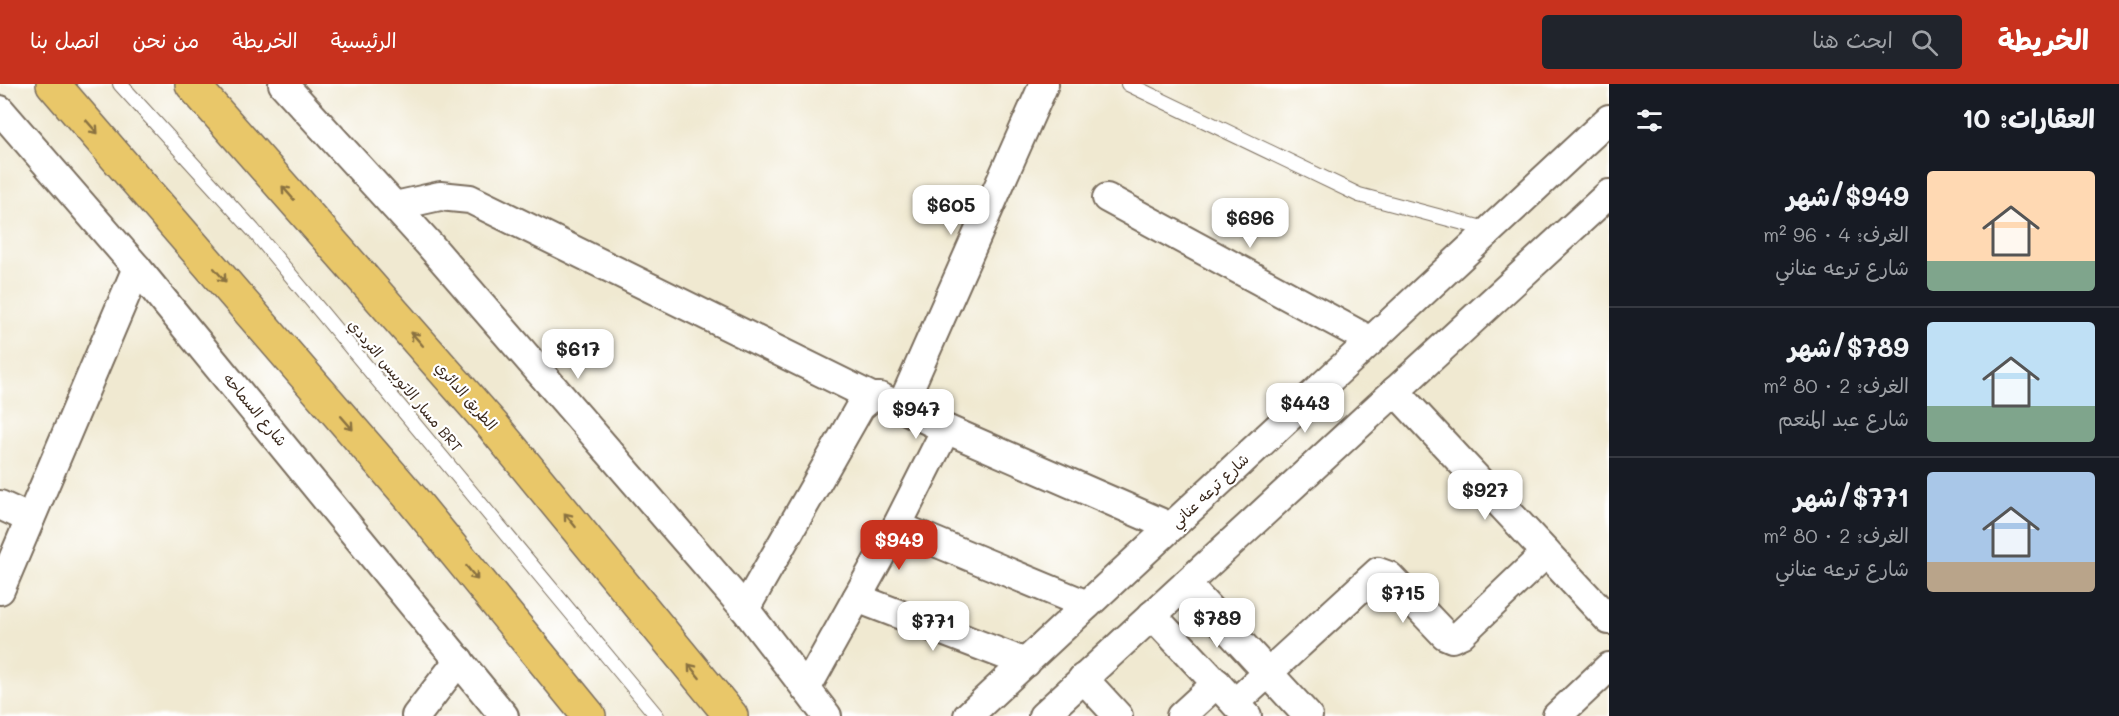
<!DOCTYPE html>
<html lang="ar">
<head>
<meta charset="utf-8">
<style>
  :root { --surface:#171b24; --page:#20242c; --text:#f1f3f6; --muted:#9ea1a6; --line:#363941; --accent:#c8321e }
  body { margin:0; font-family:Mali,"Playpen Sans Arabic",sans-serif; background:var(--page); color:var(--text); direction:rtl; height:100vh; display:flex; flex-direction:column; font-size:22px; white-space:nowrap }
  * { box-sizing:border-box; margin:0 }
  p { font-size:20px; color:var(--muted) }
  .icon { flex:none; width:33px; height:33px; fill:none; stroke:currentColor; stroke-width:2; stroke-linecap:round; stroke-linejoin:round }
  .map { position:relative; flex:1; overflow:hidden; direction:ltr }
  .side { display:flex; flex-direction:column; background:var(--surface); width:510px }
  .side>* { flex:none }
  .price { position:absolute; translate:-50% -51px; padding:0 14px; border-radius:12px; background:#fff; color:#222; font-size:20px; line-height:39px; filter:drop-shadow(0 2px 3px #0008) }
  .price::after { content:''; position:absolute; left:50%; top:36px; width:18px; height:14px; margin-left:-9px; background:inherit; clip-path:polygon(0 0,100% 0,50% 100%) }
  .price.active { background:var(--accent); color:#fff }
  ul { padding:0; list-style:none }
  li { display:flex; align-items:center; gap:18px; height:150px; padding:0 24px }
  li+li { border-top:2px solid var(--line) }
  li span { display:grid; place-items:center; flex:none; width:168px; height:120px; border-radius:6px; color:#555 }
  li>.icon { margin-inline-start:auto }
  span .icon { width:72px; height:72px; fill:#fffc; stroke-width:1 }
  li b { font-size:26px }
  h2 { display:flex; justify-content:space-between; align-items:center; height:72px; padding:0 24px; font-size:26px }
  header { display:flex; align-items:center; gap:36px; box-sizing:border-box; height:84px; padding:0 30px; background:var(--accent); color:#fff }
  header strong { font-size:28px }
  nav { display:flex; gap:33px; margin-inline-start:auto; font-size:21px }
  .search { width:420px; height:54px; background:var(--page); display:flex; align-items:center; gap:15px; box-sizing:border-box; padding:0 21px; border-radius:6px; color:var(--muted); font-size:22px }
  main { display:flex; flex:1; min-height:0 }
  .map>svg:first-child { display:block }
  .lines { fill:none; stroke-linecap:round; stroke-linejoin:round }
  .service-casing { stroke:#7a6d5d; stroke-width:16 }
  .minor-casing { stroke:#7a6d5d; stroke-width:32 }
  .motorway-casing { stroke:#7a6d5d; stroke-width:36 }
  .service { stroke:#fff; stroke-width:14 }
  .minor { stroke:#fff; stroke-width:28 }
  .motorway { stroke:#e9c769; stroke-width:33 }
  .oneway { stroke:#897140 }
  .labels { text-anchor:middle; stroke-width:4.5; stroke-linejoin:round; paint-order:stroke }
  .street-label { font-size:15px; fill:#3b2a1e; stroke:#fff }
</style>
</head>
<body>
<header>
<strong>الخريطة</strong>
<div class="search"><svg class="icon" aria-label="search" viewBox="0 0 24 24"><circle cx="10" cy="10" r="6"/><path d="M15 15l6 6"/></svg>ابحث هنا</div>
<nav><a>الرئيسية</a><a>الخريطة</a><a>من نحن</a><a>اتصل بنا</a></nav>
</header>
<main>
<section class="side">
<h2>العقارات: 10<svg class="icon" aria-label="filters" viewBox="0 0 24 24"><path d="M4 7h16M4 17h16"/><circle cx="9" cy="7" r="2"/><circle cx="15" cy="17" r="2"/></svg></h2>
<ul>
<li><span style="background:linear-gradient(#ffd9b3 75%,#7fa58c 0)"><svg class="icon" aria-label="home" viewBox="0 0 24 24"><path d="M3 11l9-7 9 7M6 9v11h12V9"/></svg></span><div><b>$949/شهر</b><p>الغرف: 4 · 96 m²</p><p>شارع ترعه عناني</p></div></li>
<li><span style="background:linear-gradient(#bfe0f5 70%,#7fa58c 0)"><svg class="icon" aria-label="home" viewBox="0 0 24 24"><path d="M3 11l9-7 9 7M6 9v11h12V9"/></svg></span><div><b>$789/شهر</b><p>الغرف: 2 · 80 m²</p><p>شارع عبد المنعم</p></div></li>
<li><span style="background:linear-gradient(#a9c7e8 75%,#b9a48a 0)"><svg class="icon" aria-label="home" viewBox="0 0 24 24"><path d="M3 11l9-7 9 7M6 9v11h12V9"/></svg></span><div><b>$771/شهر</b><p>الغرف: 2 · 80 m²</p><p>شارع ترعه عناني</p></div></li>
</ul>
</section>
<div class="map">
<svg width="1609" height="632" viewBox="0 0 1609 632">
  <rect width="100%" height="100%" fill="#fff"/>
  <filter id="ink" filterUnits="userSpaceOnUse"><feTurbulence type="fractalNoise" baseFrequency=".0167" numOctaves="2"/><feDisplacementMap in="SourceGraphic" scale="12" xChannelSelector="R" yChannelSelector="G"/><feConvolveMatrix kernelMatrix="1 2 1 2 8 2 1 2 1" color-interpolation-filters="sRGB"/></filter>
  <filter id="wash" filterUnits="userSpaceOnUse"><feTurbulence type="fractalNoise" baseFrequency=".008" numOctaves="4" result="noise"/><feDisplacementMap in="SourceGraphic" scale="24" xChannelSelector="R" yChannelSelector="G"/><feGaussianBlur stdDeviation="1.35" result="paint"/><feColorMatrix in="noise" values="0 0 0 0 0 0 0 0 0 0 0 0 0 0 0 0 0 1.4 0 .05"/><feComposite in="paint" operator="in"/></filter>
  <g filter="url(#wash)">
    <rect width="100%" height="100%" fill="#f0e9d1"/>
  </g>
  <g filter="url(#ink)">
    <g class="lines">
      <defs>
        <g id="service">
          <path d="M120,0l133,146 404,486"/>
          <path d="M1128,0l231,111 131,35"/>
        </g>
        <g id="minor">
          <path d="M283,0l146,160 316,365 82,107"/>
          <path d="M0,26l137,158 367,448"/>
          <path d="M1107,114l264,143"/>
          <path d="M395,122l45,-10 30,3 402,198"/>
          <path d="M1395,307l214,229"/>
          <path d="M901,323l143,-323"/>
          <path d="M0,421l30,14"/>
          <path d="M897,442l190,79"/>
          <path d="M1186,500l122,132"/>
          <path d="M0,506l137,-322"/>
          <path d="M857,514l169,65"/>
          <path d="M745,525l115,-202 12,-10h8l66,32 225,98"/>
          <path d="M1152,531l95,101"/>
          <path d="M1083,594l35,38"/>
          <path d="M806,605l91,-163 49,-97"/>
          <path d="M1235,619l143,-131 11,4 56,59 7,3 9,-4 85,-81"/>
          <path d="M416,632l43,-56"/>
          <path d="M968,632l641,-597"/>
          <path d="M1043,632l566,-522"/>
          <path d="M1181,632l36,-33"/>
          <path d="M1557,632l52,-49"/>
        </g>
        <g id="motorway">
          <path d="M53,0l358,414 178,218"/>
          <path d="M192,0l301,342 238,290"/>
        </g>
      </defs>
      <use href="#service" class="service-casing"/>
      <use href="#minor" class="minor-casing"/>
      <use href="#motorway" class="motorway-casing"/>
      <use href="#service" class="service"/>
      <use href="#minor" class="minor"/>
      <use href="#motorway" class="motorway"/>
    </g>
    <defs><path id="oneway-shaft" d="M-6 0H5M1.5-3L5.5 0L1.5 3" fill="none" stroke-width="1.6" stroke-linecap="round" stroke-linejoin="round" transform="scale(1.5)"/></defs>
    <g class="oneway">
      <use href="#oneway-shaft" transform="translate(92 43) rotate(49)"/>
      <use href="#oneway-shaft" transform="translate(288 109) rotate(-131)"/>
      <use href="#oneway-shaft" transform="translate(220 191) rotate(49)"/>
      <use href="#oneway-shaft" transform="translate(417 255) rotate(-131)"/>
      <use href="#oneway-shaft" transform="translate(347 339) rotate(49)"/>
      <use href="#oneway-shaft" transform="translate(570 436) rotate(-129)"/>
      <use href="#oneway-shaft" transform="translate(472 489) rotate(51)"/>
      <use href="#oneway-shaft" transform="translate(694 587) rotate(-129)"/>
    </g>
  </g>
  <g class="labels">
    <g class="street-label">
      <text transform="translate(405 302) rotate(50)" y="5">مسار الاتوبيس الترددي BRT</text>
      <text transform="translate(466 312) rotate(49)" y="5">الطريق الدائري</text>
      <text transform="translate(255 326) rotate(50)" y="5">شارع السماحه</text>
      <text transform="translate(1210 407) rotate(-43)" y="5">شارع ترعه عناني</text>
    </g>
  </g>
</svg>
<b class="price" style="left:951px;top:152px">$605</b>
<b class="price" style="left:1250px;top:165px">$696</b>
<b class="price" style="left:578px;top:296px">$617</b>
<b class="price" style="left:1305px;top:350px">$443</b>
<b class="price" style="left:916px;top:356px">$947</b>
<b class="price" style="left:1485px;top:437px">$927</b>
<b class="price active" style="left:899px;top:487px">$949</b>
<b class="price" style="left:1403px;top:540px">$715</b>
<b class="price" style="left:1217px;top:565px">$789</b>
<b class="price" style="left:933px;top:568px">$771</b>
</div>
</main>
</body>
</html>
